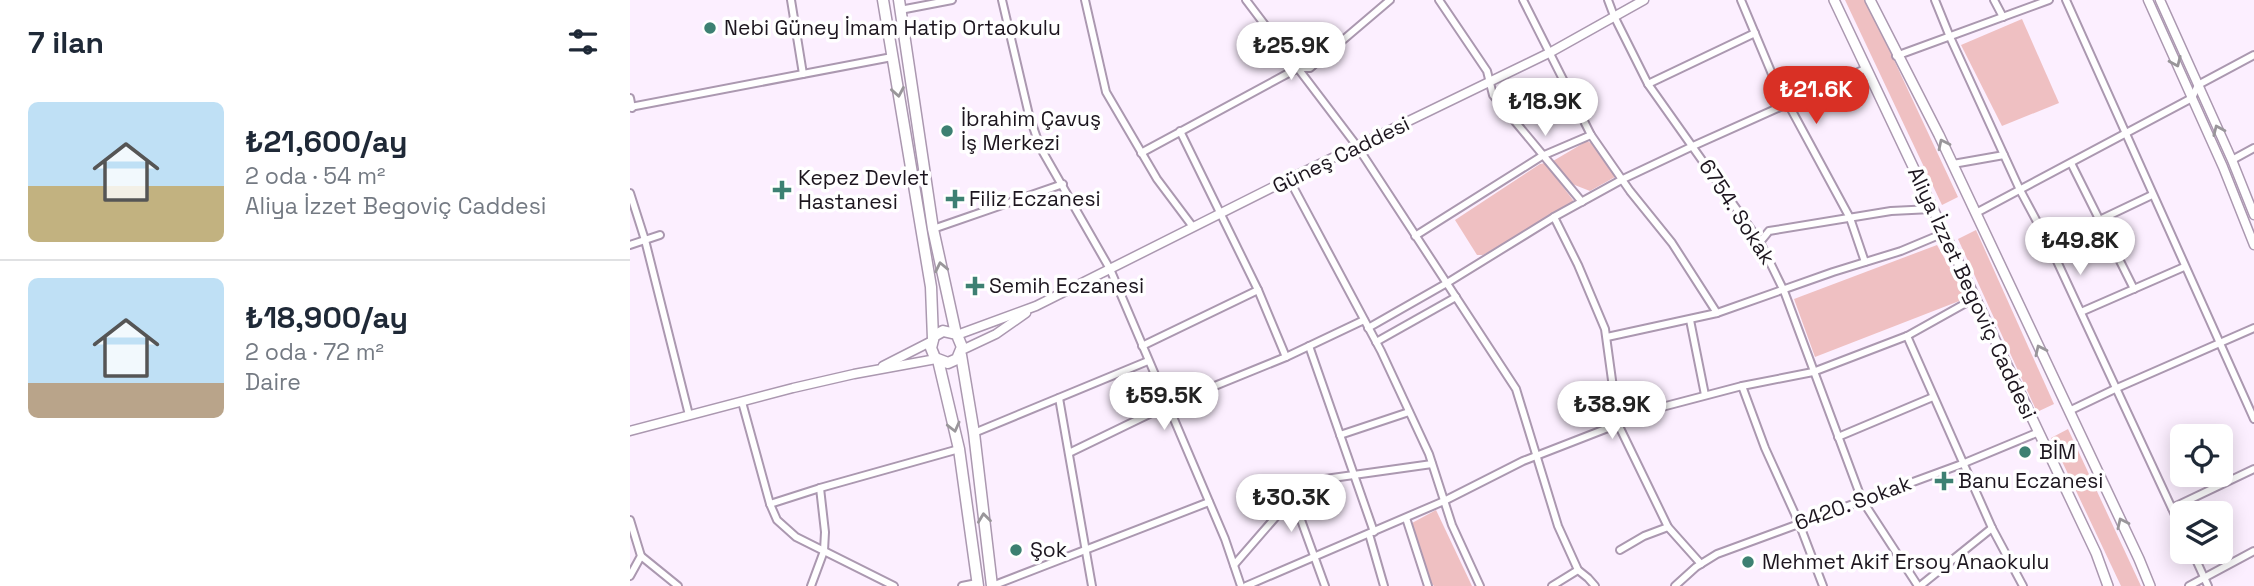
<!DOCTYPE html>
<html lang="tr">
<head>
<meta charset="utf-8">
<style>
  :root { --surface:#fff; --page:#f2f2f3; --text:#1f2937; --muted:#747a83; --line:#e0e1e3; --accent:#d93025 }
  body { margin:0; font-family:"Space Grotesk",sans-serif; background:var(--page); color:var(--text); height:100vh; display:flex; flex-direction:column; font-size:26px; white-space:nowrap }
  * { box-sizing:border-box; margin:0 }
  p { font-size:23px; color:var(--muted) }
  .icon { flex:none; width:38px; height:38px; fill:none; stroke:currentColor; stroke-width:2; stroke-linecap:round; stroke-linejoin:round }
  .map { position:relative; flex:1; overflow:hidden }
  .details { display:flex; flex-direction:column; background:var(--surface); width:630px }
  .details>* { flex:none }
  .controls { position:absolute; left:1540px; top:424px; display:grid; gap:14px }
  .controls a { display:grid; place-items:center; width:63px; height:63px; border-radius:10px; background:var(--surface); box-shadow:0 4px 18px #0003; font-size:35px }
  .price { position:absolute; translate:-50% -60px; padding:0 16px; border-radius:24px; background:#fff; color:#222; font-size:23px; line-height:46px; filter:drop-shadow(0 2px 4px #0008) }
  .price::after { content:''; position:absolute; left:50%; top:42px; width:21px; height:16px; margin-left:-10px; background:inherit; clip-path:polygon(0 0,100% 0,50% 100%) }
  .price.on { background:var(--accent); color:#fff }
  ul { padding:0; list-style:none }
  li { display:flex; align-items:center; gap:21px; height:175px; padding:0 28px }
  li+li { border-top:2px solid var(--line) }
  li span { display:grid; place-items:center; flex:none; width:196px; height:140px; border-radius:10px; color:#555 }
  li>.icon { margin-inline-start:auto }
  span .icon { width:84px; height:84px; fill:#fffc; stroke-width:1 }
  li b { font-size:30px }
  h2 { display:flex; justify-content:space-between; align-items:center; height:84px; padding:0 28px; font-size:30px }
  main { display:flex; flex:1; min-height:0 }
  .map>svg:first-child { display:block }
  .green { fill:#efc0c2 }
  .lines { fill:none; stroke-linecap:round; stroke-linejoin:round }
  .minor-casing { stroke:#ab98b0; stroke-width:10 }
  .tertiary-casing { stroke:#ab98b0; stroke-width:11 }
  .secondary-casing { stroke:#ab98b0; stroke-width:12 }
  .primary-casing { stroke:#ab98b0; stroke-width:13 }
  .minor { stroke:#fff; stroke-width:6 }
  .tertiary { stroke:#fff; stroke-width:8 }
  .secondary { stroke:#fff; stroke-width:9 }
  .primary { stroke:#fff; stroke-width:10 }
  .oneway { stroke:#99969a }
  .poi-dot { fill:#3d8072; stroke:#fff; stroke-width:2.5 }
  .labels { text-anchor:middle; stroke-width:7; stroke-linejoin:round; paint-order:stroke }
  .poi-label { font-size:21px; fill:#1d161f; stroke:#fff; text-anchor:start }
  .street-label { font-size:21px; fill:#1d161f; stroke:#fff }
</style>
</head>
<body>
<main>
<section class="details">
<h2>7 ilan<svg class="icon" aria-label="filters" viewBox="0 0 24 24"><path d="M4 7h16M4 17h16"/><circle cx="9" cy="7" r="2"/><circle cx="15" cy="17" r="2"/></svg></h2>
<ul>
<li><span style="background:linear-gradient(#bfe0f5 60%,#c2b280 0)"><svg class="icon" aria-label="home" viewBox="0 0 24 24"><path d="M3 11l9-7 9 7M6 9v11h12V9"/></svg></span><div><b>₺21,600/ay</b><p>2 oda · 54 m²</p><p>Aliya İzzet Begoviç Caddesi</p></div></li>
<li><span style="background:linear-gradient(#bfe0f5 75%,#b9a48a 0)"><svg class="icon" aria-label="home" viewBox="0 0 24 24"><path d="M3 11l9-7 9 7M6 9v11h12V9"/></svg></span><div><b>₺18,900/ay</b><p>2 oda · 72 m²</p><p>Daire</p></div></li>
</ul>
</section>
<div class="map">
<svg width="1624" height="586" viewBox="0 0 1624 586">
  <rect width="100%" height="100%" fill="#fcefff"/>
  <g class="green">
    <path d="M1215,0h21l92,197 -16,8z"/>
    <path d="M1392,19l37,84 -57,23 -41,-81z"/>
    <path d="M957,141l4,2 24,34 -25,14 -23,-9 -14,-21z"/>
    <path d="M915,163l28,37 -1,5 -89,50h-6l-22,-35 85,-56z"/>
    <path d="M1346,230l78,174 -17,8 -79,-173z"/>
    <path d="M1307,245l30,53 -152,59 -21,-58z"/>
    <path d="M1438,429l73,157h-20l-70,-148z"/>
    <path d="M806,510l36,76h-38l-2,-2 -20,-61z"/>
  </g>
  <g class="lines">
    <defs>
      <g id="minor">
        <path d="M161,0l12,74"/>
        <path d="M372,0l27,115 11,32 70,122 115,270 16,47"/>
        <path d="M455,0l21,92 51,87 36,48"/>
        <path d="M616,0l111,146 159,243 42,137 20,44 10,8 7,8"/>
        <path d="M809,0l48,71 6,24 89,107"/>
        <path d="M893,0l68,135 39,56 42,52 45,70"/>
        <path d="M978,0l6,16 34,68 112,158 24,49 78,209 56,86"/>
        <path d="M1111,0l31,74 78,144 15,44"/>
        <path d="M1305,0l15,37 70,153 29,54 133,286"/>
        <path d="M1364,0l9,17"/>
        <path d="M1436,0l188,419"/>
        <path d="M270,10l52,-10"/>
        <path d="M1266,56l153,-56"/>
        <path d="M1018,84l107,-51"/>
        <path d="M0,98l2,10"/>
        <path d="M0,107l262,-50"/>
        <path d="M550,131l78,159 28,67"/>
        <path d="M511,153l157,-85h12l80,-68"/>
        <path d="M1602,160l22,-12"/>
        <path d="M1441,163l63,126"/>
        <path d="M1323,164l51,-9"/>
        <path d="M659,179l92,172 48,103 23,71 28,61"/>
        <path d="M0,193l15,47 44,175"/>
        <path d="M1346,213l216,-115 6,-13 56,-30"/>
        <path d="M924,217l69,-38 70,-33 172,-77"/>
        <path d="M303,229l130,-45"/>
        <path d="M785,236l127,-80 49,-21"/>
        <path d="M1130,242l9,-11 122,-20 41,-2"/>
        <path d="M1419,244l103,-49"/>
        <path d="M0,245l30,-10"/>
        <path d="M1451,312l103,-45"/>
        <path d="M1060,320l15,75"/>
        <path d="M738,328l79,-45 107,-66 24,48 27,64 13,95 50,103 33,37"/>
        <path d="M1277,336l85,192 31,58"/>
        <path d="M977,337l110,-24 116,-41 68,-21 43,-18"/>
        <path d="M746,342l80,-45"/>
        <path d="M512,346l116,-56"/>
        <path d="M679,346l65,186"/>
        <path d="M1112,386l23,62 34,75 24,63"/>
        <path d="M429,398l33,188"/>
        <path d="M112,402l28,102 7,16 19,17 98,49"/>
        <path d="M1439,411l48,-23 137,-60"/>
        <path d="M344,433l174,-72"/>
        <path d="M710,435l69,-23"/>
        <path d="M1208,437l95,-40"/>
        <path d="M439,453l99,-48 118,-48 78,-37"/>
        <path d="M660,500l11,20 24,66"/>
        <path d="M140,504l50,-16 139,-39"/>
        <path d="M1542,508l82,-39"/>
        <path d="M776,518l22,68"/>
        <path d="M0,520l11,36 -11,20"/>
        <path d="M739,534l15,52"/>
        <path d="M990,550l24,-14 24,-9"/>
        <path d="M1562,551l16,35"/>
        <path d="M11,556l37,30"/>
        <path d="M604,565l66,-76 18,-9 114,-16"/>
        <path d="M181,586l13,-35 1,-19 -5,-44"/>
        <path d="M332,586l15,-3"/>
        <path d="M362,586l217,-84"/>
        <path d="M616,586l198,-85 79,-40 139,-54 80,-21 71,-14 94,-36 68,-38"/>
        <path d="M922,586l26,-16"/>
        <path d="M1045,586l21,-19 21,-13 245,-90 77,-32"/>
        <path d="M1290,586l72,-58"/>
        <path d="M1559,586l65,-35"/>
      </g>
      <g id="tertiary">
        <path d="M1518,0l75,167 31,78"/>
        <path d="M1530,0l72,160 22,55"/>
        <path d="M327,335l79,-29 253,-127 262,-127 93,-52"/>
        <path d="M332,350l34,-16 30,-21"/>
        <path d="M253,366l49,-25"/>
        <path d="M0,431l163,-43 61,-14 82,-15"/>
      </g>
      <g id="secondary">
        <path d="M1204,0l262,553 12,33"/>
        <path d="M1240,0l69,135 200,424 11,27"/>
      </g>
      <g id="primary">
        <path d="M253,0l48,287 2,52"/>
        <path d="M269,0l34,229 23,105 -13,-3 -9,5 -3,12 4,10 13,5 9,-4 5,-12 -5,-12"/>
        <path d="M331,355l13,78 18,153"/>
        <path d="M308,360l21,89 19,137"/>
      </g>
    </defs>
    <use href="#minor" class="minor-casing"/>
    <use href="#tertiary" class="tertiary-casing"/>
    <use href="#secondary" class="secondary-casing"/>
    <use href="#primary" class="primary-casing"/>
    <use href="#minor" class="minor"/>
    <use href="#tertiary" class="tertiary"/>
    <use href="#secondary" class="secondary"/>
    <use href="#primary" class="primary"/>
  </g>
  <defs><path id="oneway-chevron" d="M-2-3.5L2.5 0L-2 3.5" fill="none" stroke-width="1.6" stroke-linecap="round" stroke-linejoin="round" transform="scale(1.75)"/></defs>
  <g class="oneway">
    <use href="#oneway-chevron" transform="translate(1546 62) rotate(66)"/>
    <use href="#oneway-chevron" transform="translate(268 92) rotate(80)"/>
    <use href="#oneway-chevron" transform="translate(1588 130) rotate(-114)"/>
    <use href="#oneway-chevron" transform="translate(1313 144) rotate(-116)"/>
    <use href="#oneway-chevron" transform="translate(311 267) rotate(-102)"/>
    <use href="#oneway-chevron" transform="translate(1410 350) rotate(-115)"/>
    <use href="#oneway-chevron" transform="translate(324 427) rotate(76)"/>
    <use href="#oneway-chevron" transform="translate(354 518) rotate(-97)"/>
    <use href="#oneway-chevron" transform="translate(1492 523) rotate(-115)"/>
  </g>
  <g class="poi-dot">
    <circle cx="80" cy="28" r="7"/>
    <circle cx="317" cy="131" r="7"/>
    <path d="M148.5 179.5h7v7h7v7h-7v7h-7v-7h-7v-7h7z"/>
    <path d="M321.5 188.5h7v7h7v7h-7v7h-7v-7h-7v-7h7z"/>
    <path d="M341.5 275.5h7v7h7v7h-7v7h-7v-7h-7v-7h7z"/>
    <circle cx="1395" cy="452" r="7"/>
    <path d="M1310.5 470.5h7v7h7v7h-7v7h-7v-7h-7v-7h7z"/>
    <circle cx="386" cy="550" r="7"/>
    <circle cx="1118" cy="562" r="7"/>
  </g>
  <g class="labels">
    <g class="poi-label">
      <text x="94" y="35">Nebi Güney İmam Hatip Ortaokulu</text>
      <text x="331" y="126">İbrahim Çavuş<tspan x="331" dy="24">İş Merkezi</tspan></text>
      <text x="168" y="185">Kepez Devlet<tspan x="168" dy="24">Hastanesi</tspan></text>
      <text x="339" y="206">Filiz Eczanesi</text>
      <text x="359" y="293">Semih Eczanesi</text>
      <text x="1409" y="459">BİM</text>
      <text x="1328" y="488">Banu Eczanesi</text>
      <text x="400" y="557">Şok</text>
      <text x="1132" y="569">Mehmet Akif Ersoy Anaokulu</text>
    </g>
    <g class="street-label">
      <text transform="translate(711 155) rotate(-26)" y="7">Güneş Caddesi</text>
      <text transform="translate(1107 212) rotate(57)" y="7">6754. Sokak</text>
      <text transform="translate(1342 293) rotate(65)" y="7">Aliya İzzet Begoviç Caddesi</text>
      <text transform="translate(1223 503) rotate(-20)" y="7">6420. Sokak</text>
    </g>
  </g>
</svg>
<div class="controls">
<a><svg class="icon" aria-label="locate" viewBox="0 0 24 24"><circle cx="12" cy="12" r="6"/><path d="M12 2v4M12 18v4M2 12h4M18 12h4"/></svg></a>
<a><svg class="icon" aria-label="layers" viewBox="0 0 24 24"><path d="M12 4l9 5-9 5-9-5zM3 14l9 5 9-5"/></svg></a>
</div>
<b class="price" style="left:661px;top:82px">₺25.9K</b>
<b class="price on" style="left:1186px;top:126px">₺21.6K</b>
<b class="price" style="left:915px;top:138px">₺18.9K</b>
<b class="price" style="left:1450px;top:277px">₺49.8K</b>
<b class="price" style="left:534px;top:432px">₺59.5K</b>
<b class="price" style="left:982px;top:441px">₺38.9K</b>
<b class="price" style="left:661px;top:534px">₺30.3K</b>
</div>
</main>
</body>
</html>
